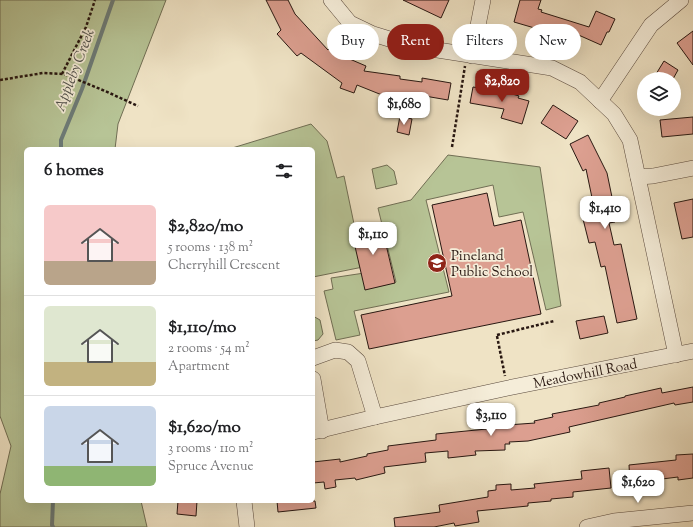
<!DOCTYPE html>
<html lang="en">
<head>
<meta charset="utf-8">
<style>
  :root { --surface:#fff; --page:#f6f6f6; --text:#202124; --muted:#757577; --line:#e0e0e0; --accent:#8f2418 }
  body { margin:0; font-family:"Sorts Mill Goudy",serif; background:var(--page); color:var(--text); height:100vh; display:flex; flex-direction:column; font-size:15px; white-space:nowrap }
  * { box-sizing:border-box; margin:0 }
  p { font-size:13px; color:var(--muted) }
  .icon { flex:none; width:22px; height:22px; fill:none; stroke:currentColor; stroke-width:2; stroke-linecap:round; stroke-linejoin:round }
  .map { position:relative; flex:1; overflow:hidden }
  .details { position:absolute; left:24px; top:147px; width:291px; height:356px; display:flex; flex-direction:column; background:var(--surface); border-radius:6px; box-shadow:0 4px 16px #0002 }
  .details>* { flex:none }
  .top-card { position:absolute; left:327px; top:24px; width:306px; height:36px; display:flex; gap:8px }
  .tools { position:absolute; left:637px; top:72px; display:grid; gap:8px }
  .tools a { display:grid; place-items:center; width:44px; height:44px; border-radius:50%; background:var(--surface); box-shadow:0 4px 16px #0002; font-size:20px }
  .price { position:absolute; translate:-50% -34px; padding:0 9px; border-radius:8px; background:#fff; color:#222; font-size:13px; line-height:26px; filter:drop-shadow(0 1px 2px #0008) }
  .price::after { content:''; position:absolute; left:50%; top:24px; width:12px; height:9px; margin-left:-6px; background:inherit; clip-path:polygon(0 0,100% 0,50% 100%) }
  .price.on { background:var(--accent); color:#fff }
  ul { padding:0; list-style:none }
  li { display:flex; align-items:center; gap:12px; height:100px; padding:0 20px }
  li+li { border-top:1px solid var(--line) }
  li span { display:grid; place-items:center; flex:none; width:112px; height:80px; border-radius:6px; color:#555 }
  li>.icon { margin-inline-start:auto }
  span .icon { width:48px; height:48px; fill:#fffc; stroke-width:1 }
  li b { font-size:17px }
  h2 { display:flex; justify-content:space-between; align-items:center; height:48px; padding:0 20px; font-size:17px }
  .tag { padding:0 14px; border-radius:18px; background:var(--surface); box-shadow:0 4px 16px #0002; font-size:14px; line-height:36px }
  .tag.on { background:var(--accent); color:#fff }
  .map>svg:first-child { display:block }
  .green { fill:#b7c496; stroke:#706e54 }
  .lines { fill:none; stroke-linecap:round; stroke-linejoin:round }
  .stream { stroke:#6d7b77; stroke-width:4 }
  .building { fill:#dc9f90; stroke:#281711 }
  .minor-casing { stroke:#5a4a3e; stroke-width:16 }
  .path { stroke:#281711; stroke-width:2.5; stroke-dasharray:3 2; stroke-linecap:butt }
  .minor { stroke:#f5edd9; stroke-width:15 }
  .labels { text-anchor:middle; stroke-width:3.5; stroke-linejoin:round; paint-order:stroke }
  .poi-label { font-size:14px; fill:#281711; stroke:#f5edd9; text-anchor:start }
  .street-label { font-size:14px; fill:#281711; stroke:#f5edd9 }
  .water-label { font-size:15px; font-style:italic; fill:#50514c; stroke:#f5edd9 }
</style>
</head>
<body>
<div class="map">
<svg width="693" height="527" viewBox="0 0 693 527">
  <rect width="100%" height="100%" fill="#efe3c5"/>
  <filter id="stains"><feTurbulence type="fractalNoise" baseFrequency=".005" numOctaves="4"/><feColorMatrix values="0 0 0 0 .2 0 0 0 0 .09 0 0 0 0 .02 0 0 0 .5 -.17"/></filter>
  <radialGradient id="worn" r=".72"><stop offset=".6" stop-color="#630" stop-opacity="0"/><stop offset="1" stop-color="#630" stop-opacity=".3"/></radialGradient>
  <g class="green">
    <path d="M0,0h166l-48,124 -3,25h-89v352h115l6,26h-147v-33l11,-48 -11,-30z"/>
    <path d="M311,124l16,17 10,37 7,-2 19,91 -50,10v-128h-84z"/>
    <path d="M448,155l92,12 21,139 -15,4 -23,-98 -24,5 -6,-32 -67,15 23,92 -95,19 6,24 -24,5 -12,-49 9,-2 -2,-11 40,-6 5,15 20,-5 -18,-74 33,-8z"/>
    <path d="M387,165l7,6 3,13 -21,5 -4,-20z"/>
    <path d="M313,316l7,4 3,14 -5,6 -5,1z"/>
  </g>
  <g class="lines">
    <g class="stream">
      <path d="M61,149v-9l21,-51 31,-89"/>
      <path d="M53,501l-1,24 1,2"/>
    </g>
  </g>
  <g class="building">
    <path d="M266,0h22l7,14 33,36 3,-3 14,10 21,9 -2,5 36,5v3l22,3v-4l29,5 -3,17 -35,-6 -1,8 -31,-5 1,-2 -25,-10 -3,8 -14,-5 2,-5 -41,-30 -4,3 -20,-22 4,-4z"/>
    <path d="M403,0h46l-8,18z"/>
    <path d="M520,0h21l-3,9 4,1 -1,2 48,15 7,-16 19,8 -6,13h-2l-6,13 -27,-12 -2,6 -58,-17z"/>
    <path d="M693,31v34l-16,-22z"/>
    <path d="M664,61l14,9 -5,9h-20z"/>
    <path d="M473,87l36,6 10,3 -1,2 11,3 -7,23 -21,-6 3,-9 -34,-6z"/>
    <path d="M553,105l25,16 -12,18 -25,-16z"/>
    <path d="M400,116l12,3 -3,16 -12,-3z"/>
    <path d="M693,117v17l-31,3 -2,-17z"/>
    <path d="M588,135l19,38 6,29 -3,1 5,19 -6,1 5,22 7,-1 16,75 -20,4 -12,-57 -4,1 -6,-25 -6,1 -7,-28 13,-3 -9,-43 -3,2 -13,-27z"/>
    <path d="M487,193l7,33 27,-6 20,94 -172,35 -8,-34 91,-19 -20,-91z"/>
    <path d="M693,199v38l-11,2 -8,-36z"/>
    <path d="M381,223l14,60 -30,7 -14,-61z"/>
    <path d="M604,316l4,17 -28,6 -4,-18z"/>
    <path d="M693,387v15l-18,3 -1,-2 -105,24 1,5 -42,9 -19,1 1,2h-5v6l-30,1 1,4 -28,3v-7l-23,2 1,9 -42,5 1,6 -29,7 -1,-2 -20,2 1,7 -11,2 -1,-7 -11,1v-21l27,-3v3l27,-6v-2l21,-4v-4l48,-6v-6l71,-7v-2l28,-2 -1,-2 19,-4 -1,-3 47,-9v-2l26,-6v-1l36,-8 1,5z"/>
    <path d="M693,454v24l-15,2v-3l-48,6 -1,-18 47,-5v-5z"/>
    <path d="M609,468l2,20 -38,4v5l-22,2v2l-23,2v3l-51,5 2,11 -24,4 -1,-3 -20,4h-39l-1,-9 46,-6 -1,-7 49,-8v-6l8,-1v-5l15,-1v6l24,-2 -1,-4 48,-5 -1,-8z"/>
    <path d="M178,501h19l-1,15 -19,-2z"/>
    <path d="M277,501h38l1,7 -38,4z"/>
  </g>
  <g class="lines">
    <defs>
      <g id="minor">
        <path d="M331,0l19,23 23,11 39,12 140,22 28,14 34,32 16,26 46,215"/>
        <path d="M472,56l11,-56"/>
        <path d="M600,101l51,-76 30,-25"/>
        <path d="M638,177l15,-1 40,-8"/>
        <path d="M313,358l22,-8 13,2 10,9 17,56"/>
        <path d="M313,379l9,52"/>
        <path d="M313,432l62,-15 133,-29 185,-37"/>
        <path d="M244,501l3,26"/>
        <path d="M587,527l27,-6 79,-8"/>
      </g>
    </defs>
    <use href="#minor" class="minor-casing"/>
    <g class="path">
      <path d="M62,74l24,-47 9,-27"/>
      <path d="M0,80l43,-7 21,1 41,17 33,15"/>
      <path d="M452,147l13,-81"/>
      <path d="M497,335l57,-14"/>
      <path d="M497,336l8,40"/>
    </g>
    <use href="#minor" class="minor"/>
  </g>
  <defs>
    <symbol id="school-disc" viewBox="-11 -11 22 22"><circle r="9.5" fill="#8f2418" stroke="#f5edd9"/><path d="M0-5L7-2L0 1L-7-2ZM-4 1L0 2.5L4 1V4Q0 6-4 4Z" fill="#fff"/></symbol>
  </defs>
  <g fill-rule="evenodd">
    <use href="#school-disc" x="426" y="252" width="22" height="22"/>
  </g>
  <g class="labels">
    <g class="poi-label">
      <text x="451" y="260">Pineland<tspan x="451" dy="16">Public School</tspan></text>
    </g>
    <g class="street-label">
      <text transform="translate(585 373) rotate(-11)" y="5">Meadowhill Road</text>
    </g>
    <g class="water-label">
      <text transform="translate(74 70) rotate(-69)" y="5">Appleby Creek</text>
    </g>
  </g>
  <rect width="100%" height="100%" filter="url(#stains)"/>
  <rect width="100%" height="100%" fill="url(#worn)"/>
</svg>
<div class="tools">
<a><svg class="icon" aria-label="layers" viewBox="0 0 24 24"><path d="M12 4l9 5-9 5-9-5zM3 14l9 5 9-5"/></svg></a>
</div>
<b class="price on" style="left:502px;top:103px">$2,820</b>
<b class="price" style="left:404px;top:126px">$1,680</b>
<b class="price" style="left:605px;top:230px">$1,410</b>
<b class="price" style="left:373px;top:256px">$1,110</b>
<b class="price" style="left:491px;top:437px">$3,110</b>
<b class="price" style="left:638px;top:504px">$1,620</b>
<div class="top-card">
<a class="tag">Buy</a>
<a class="tag on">Rent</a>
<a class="tag">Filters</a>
<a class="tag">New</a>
</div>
<section class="details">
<h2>6 homes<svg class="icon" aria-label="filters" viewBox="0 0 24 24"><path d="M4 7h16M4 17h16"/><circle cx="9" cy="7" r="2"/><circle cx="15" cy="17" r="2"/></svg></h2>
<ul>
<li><span style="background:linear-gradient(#f6c9c9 70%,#b9a48a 0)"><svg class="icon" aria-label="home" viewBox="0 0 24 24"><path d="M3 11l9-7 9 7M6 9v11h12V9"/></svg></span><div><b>$2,820/mo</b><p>5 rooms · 138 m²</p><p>Cherryhill Crescent</p></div></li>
<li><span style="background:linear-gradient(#dfe7d0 70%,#c2b280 0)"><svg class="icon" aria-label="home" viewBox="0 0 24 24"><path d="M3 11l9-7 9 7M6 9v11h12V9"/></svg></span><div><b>$1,110/mo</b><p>2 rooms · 54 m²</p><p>Apartment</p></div></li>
<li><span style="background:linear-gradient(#c9d6e8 75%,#8fb573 0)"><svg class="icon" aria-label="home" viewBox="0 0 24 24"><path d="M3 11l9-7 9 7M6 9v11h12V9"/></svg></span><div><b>$1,620/mo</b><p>3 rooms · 110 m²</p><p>Spruce Avenue</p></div></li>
</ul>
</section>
</div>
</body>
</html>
